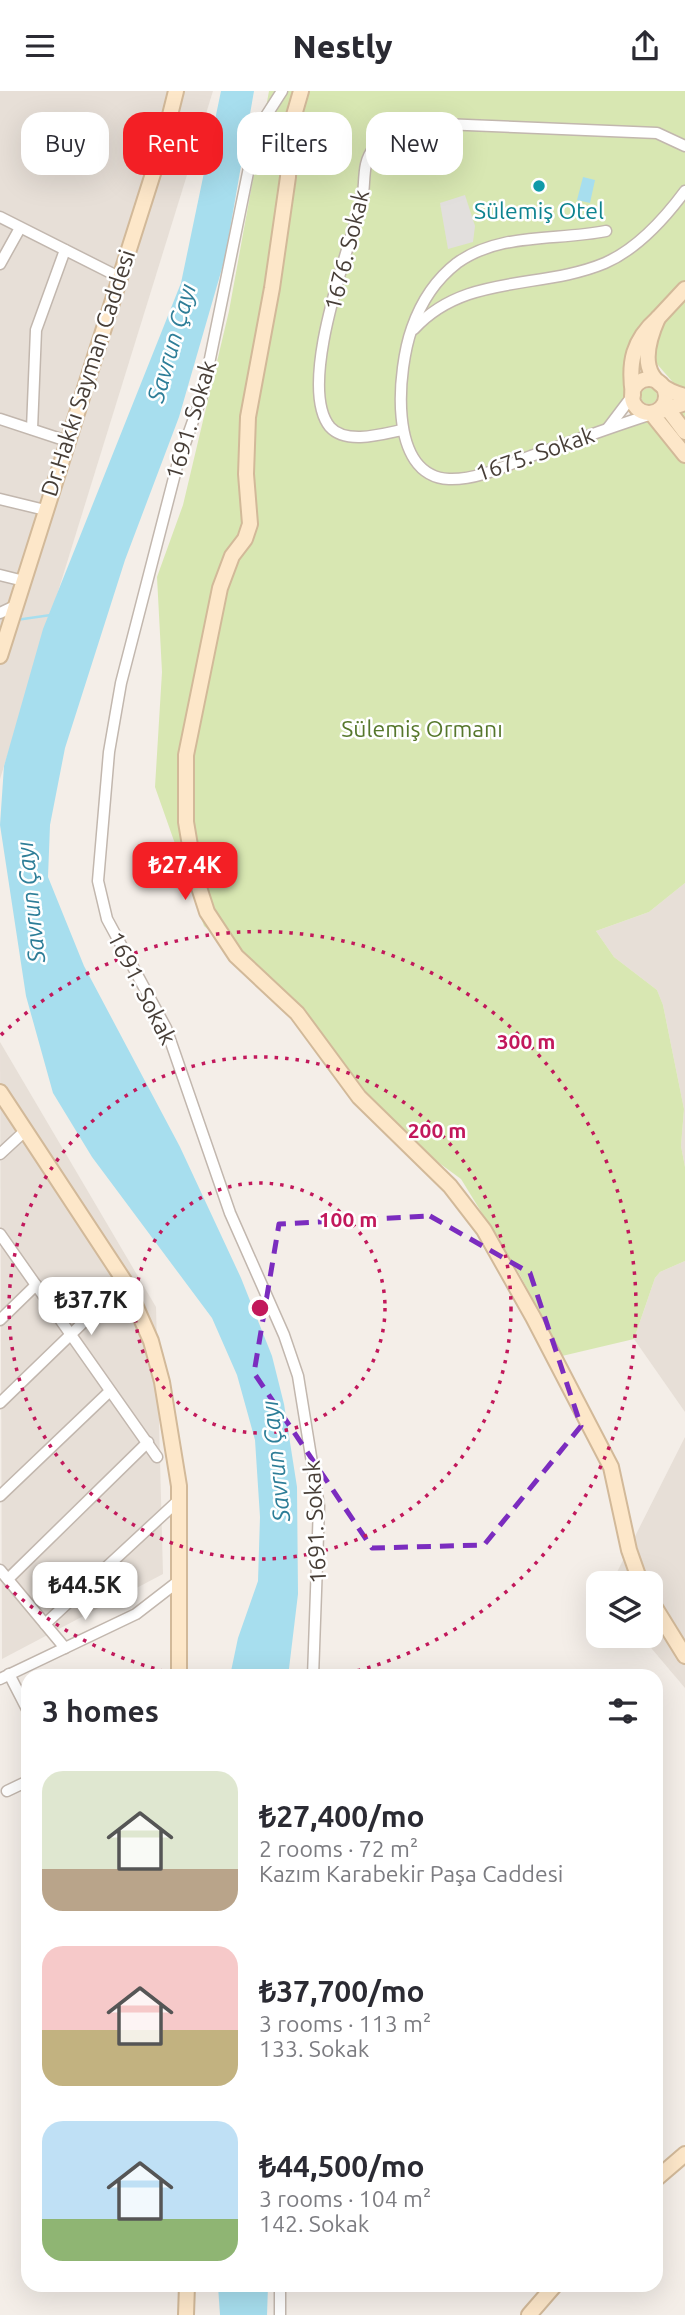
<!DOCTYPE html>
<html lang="en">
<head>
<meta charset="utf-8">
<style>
  :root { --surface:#fff; --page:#f2f2f3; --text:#2b2b33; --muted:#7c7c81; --accent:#f31f25 }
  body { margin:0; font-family:Ubuntu,sans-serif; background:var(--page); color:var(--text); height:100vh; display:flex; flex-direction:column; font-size:26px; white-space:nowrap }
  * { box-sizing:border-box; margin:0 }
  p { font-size:23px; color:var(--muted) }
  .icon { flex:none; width:38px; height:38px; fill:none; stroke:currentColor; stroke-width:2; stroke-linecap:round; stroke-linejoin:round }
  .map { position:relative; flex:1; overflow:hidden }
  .sheet { position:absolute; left:21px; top:1578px; width:642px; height:623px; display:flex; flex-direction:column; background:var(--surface); border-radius:21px; box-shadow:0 7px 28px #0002 }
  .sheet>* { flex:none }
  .top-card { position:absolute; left:21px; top:21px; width:644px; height:63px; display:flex; gap:14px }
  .fabs { position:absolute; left:586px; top:1480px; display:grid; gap:14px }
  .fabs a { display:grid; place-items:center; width:77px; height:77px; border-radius:14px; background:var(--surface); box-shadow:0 7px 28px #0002; font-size:35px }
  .price { position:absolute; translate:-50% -60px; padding:0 16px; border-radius:14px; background:#fff; color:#222; font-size:23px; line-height:46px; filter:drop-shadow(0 2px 4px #0008) }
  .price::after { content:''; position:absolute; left:50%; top:42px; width:21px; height:16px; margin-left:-10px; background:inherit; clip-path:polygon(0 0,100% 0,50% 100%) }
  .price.selected { background:var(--accent); color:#fff }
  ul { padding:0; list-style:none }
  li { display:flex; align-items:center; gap:21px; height:175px; padding:0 21px }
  li span { display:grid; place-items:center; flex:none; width:196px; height:140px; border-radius:21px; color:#555 }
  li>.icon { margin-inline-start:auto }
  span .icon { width:84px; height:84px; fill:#fffc; stroke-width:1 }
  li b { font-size:30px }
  h2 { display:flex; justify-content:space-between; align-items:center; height:84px; padding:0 21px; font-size:30px }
  .tag { padding:0 24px; border-radius:21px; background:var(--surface); box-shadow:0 7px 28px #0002; font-size:24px; line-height:63px }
  .tag.selected { background:var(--accent); color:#fff }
  header { display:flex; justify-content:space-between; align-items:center; height:91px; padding:0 21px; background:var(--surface); font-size:32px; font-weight:800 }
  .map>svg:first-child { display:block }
  .residential { fill:#e7dfd7 }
  .green { fill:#d8e7b2 }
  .parking { fill:#e2dfdd }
  .water { fill:#a7deee }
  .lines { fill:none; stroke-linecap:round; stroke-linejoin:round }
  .stream { stroke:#a7deee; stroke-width:2.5 }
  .street-casing { stroke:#c2b7ae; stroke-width:13 }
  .secondary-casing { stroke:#d2b999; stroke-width:18 }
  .street { stroke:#fff; stroke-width:10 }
  .secondary { stroke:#fde7c9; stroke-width:14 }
  .marked { fill:none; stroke:#7b2cbf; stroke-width:5; stroke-dasharray:14 9; stroke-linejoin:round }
  .ring { fill:none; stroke:#c2185b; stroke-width:3.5; stroke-dasharray:3.5 7 }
  .culture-dot { fill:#0f9aa8; stroke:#fff; stroke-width:2.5 }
  .labels { text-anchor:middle; stroke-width:5; stroke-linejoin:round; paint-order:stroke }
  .culture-label { font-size:23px; fill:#0d838f; stroke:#fff }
  .street-label { font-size:23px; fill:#473e37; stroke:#fff }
  .park-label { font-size:23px; fill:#56772c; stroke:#fff }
  .water-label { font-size:24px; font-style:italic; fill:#2e7e98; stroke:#fff }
  .centre { fill:#c2185b; stroke:#fff; stroke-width:3.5 }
  .ring-label { font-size:21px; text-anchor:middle; font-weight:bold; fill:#c2185b; stroke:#fff; stroke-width:5; stroke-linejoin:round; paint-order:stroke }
</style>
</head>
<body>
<header><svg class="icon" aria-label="menu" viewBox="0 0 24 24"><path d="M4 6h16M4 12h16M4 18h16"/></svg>Nestly<svg class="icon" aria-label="share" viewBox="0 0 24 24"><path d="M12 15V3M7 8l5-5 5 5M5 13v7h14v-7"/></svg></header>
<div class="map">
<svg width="685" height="2224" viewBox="0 0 685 2224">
  <rect width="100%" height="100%" fill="#f4eee8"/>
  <g class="residential">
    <path d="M0,0h213l-213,688z"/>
    <path d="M685,792v284l-4,-21 3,-37 -21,-104 -6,-15 -43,-33 -18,-26 53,-19z"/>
    <path d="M0,951l156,265 7,267 -161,85z"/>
    <path d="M685,1170v151l-51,-73 21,-61 5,-6z"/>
    <path d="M685,1346v251l-44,-52h10v-52h-40z"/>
  </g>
  <g class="green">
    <path d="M269,0h416v298l-7,-1 -28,-32 -20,-3 -2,37 -15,25 6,14 66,-18v472l-36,29 -53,19 18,26 43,33 6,15 21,104 -3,37 4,21v94l-25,11 -5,6 -21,61 -72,17 -42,-81 -59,-96 -41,-30 -67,-71 -61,-77 -88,-75 -49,-139 7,-115 -5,-95 26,-72 46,-194z"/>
    <circle cx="649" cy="305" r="8"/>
  </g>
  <path class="parking" d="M465,104l10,31 -2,16 -25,7 -8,-46z"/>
  <g class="water">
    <path d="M221,0h33l-29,167 -46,159 -54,143 -60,188 -15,77 -2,52 36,89 96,181 61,131 31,78 12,48 13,83 1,107 -10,83 -58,-1 8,-38 20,-57 2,-64 -5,-77 -18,-65 -25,-57 -120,-161 -39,-64 -27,-97 -26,-171 4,-59 39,-137 138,-346z"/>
    <path d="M583,86l12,3 -5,23 -13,-3z"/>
    <path d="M218,2195h50l-1,29h-47z"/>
  </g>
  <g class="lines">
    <path class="stream" d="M16,529l35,-5"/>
    <defs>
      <g id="street">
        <path d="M282,0l-16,25 -13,32 -50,245 -26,73 -56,217 -12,69 -11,129 9,38 59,109 64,185 54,122 14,41 21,130 -6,171"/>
        <path d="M0,126l119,60"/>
        <path d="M606,140c-49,10 -106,1 -149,32 -22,17 -36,39 -45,65 -14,39 -26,148 37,151 28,1 56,-13 82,-23 40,-14 80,-29 121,-42"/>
        <path d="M0,173l20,-36"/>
        <path d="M414,238c51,-56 127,-39 191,-66 32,-14 60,-45 80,-72"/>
        <path d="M0,328l67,22"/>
        <path d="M608,337l25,-33"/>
        <path d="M32,338l4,-99 29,-80"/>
        <path d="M402,339c-19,4 -56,15 -72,-3 -34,-41 20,-181 32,-227 4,-17 -1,-37 12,-52 15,-17 47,-21 69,-24l214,9 28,13"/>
        <path d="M0,408l45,11"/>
        <path d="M0,484l24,6"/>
        <path d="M0,522l17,-8"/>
        <path d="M0,1063l26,-24"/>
        <path d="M0,1143l157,223"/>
        <path d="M0,1229l36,-35"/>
        <path d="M0,1312l125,-121"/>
        <path d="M0,1405l110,-105"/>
        <path d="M0,1479l65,78"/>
        <path d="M8,1488l140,-137"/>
        <path d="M45,1533l135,-125"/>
        <path d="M9,1583l19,37"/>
        <path d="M0,1588l136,-65 44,-34"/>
        <path d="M7,1700l21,-10"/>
        <path d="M280,2224v-30"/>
      </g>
      <g id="secondary">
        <path d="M301,0l-11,38 -2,48 -16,111 -24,129 -2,57 4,50 -5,15 -13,17 -12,32 -34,167v67l9,53 12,37 29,44 61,57 62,84 91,89 34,44 49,87 78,150 18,83 12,34"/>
        <path d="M658,227l27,-29"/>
        <circle cx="649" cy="305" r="17"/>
        <path d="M633,304c-5,-33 0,-55 25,-77 -16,36 -18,66 27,78"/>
        <path d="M685,312l-33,11 33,41"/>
        <path d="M667,317l18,24"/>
        <path d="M0,565l164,-517 12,-48"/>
        <path d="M0,1001l125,190 26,59 11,41 17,104v191"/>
        <path d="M651,1510l34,55"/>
        <path d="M656,2088l29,-25"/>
        <path d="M186,2224l1,-30"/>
        <path d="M529,2224l26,-30"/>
      </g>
    </defs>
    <use href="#street" class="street-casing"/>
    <use href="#secondary" class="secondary-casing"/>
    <use href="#street" class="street"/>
    <use href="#secondary" class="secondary"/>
  </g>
  <path class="marked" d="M430,1125l100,57 51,153 -97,119 -112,3 -118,-175 25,-149z"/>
  <g class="ring">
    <circle cx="260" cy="1217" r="125"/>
    <circle cx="260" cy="1217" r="251"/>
    <path d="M185 1585A376 376 0 0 1 1 1490M1 944A376 376 0 1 1 335 1585"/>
  </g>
  <circle class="culture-dot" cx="539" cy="95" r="7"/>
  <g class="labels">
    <g class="culture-label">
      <text x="539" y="128">Sülemiş Otel</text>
    </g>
    <g class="street-label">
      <text transform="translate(347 159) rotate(-76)" y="8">1676. Sokak</text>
      <text transform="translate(88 282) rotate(-72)" y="8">Dr.Hakkı Sayman Caddesi</text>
      <text transform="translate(191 329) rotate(-73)" y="8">1691. Sokak</text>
      <text transform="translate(535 363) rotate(-19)" y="8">1675. Sokak</text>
      <text transform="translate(142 897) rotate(63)" y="8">1691. Sokak</text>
      <text transform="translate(315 1431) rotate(-93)" y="8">1691. Sokak</text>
    </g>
    <g class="park-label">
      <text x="422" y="646">Sülemiş Ormanı</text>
    </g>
    <g class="water-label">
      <text transform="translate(172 252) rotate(-74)" y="8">Savrun Çayı</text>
      <text transform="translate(31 811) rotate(-96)" y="8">Savrun Çayı</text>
      <text transform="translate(276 1370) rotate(-96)" y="8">Savrun Çayı</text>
    </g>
  </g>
  <circle cx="260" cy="1217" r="10" class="centre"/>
  <g class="ring-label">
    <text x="526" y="958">300 m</text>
    <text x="437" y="1047">200 m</text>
    <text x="348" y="1136">100 m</text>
  </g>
</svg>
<div class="fabs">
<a><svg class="icon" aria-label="layers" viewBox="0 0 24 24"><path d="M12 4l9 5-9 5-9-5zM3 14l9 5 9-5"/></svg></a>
</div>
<b class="price selected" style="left:185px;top:811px">₺27.4K</b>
<b class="price" style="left:91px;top:1246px">₺37.7K</b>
<b class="price" style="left:85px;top:1531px">₺44.5K</b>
<div class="top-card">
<a class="tag">Buy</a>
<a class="tag selected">Rent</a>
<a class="tag">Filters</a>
<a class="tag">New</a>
</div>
<section class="sheet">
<h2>3 homes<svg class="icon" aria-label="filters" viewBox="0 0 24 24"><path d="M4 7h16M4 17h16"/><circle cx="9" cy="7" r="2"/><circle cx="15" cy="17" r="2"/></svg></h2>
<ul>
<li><span style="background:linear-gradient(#dfe7d0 70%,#b9a48a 0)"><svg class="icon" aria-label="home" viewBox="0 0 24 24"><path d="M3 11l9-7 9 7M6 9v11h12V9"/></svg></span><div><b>₺27,400/mo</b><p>2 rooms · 72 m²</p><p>Kazım Karabekir Paşa Caddesi</p></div></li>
<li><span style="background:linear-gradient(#f6c9c9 60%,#c2b280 0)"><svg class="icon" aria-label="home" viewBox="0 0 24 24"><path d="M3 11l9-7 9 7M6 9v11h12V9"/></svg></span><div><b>₺37,700/mo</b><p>3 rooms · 113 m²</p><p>133. Sokak</p></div></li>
<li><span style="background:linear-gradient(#bfe0f5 70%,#8fb573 0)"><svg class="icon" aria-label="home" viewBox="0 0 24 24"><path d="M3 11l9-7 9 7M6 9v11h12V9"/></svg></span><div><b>₺44,500/mo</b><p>3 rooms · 104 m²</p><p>142. Sokak</p></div></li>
</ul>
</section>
</div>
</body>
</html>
